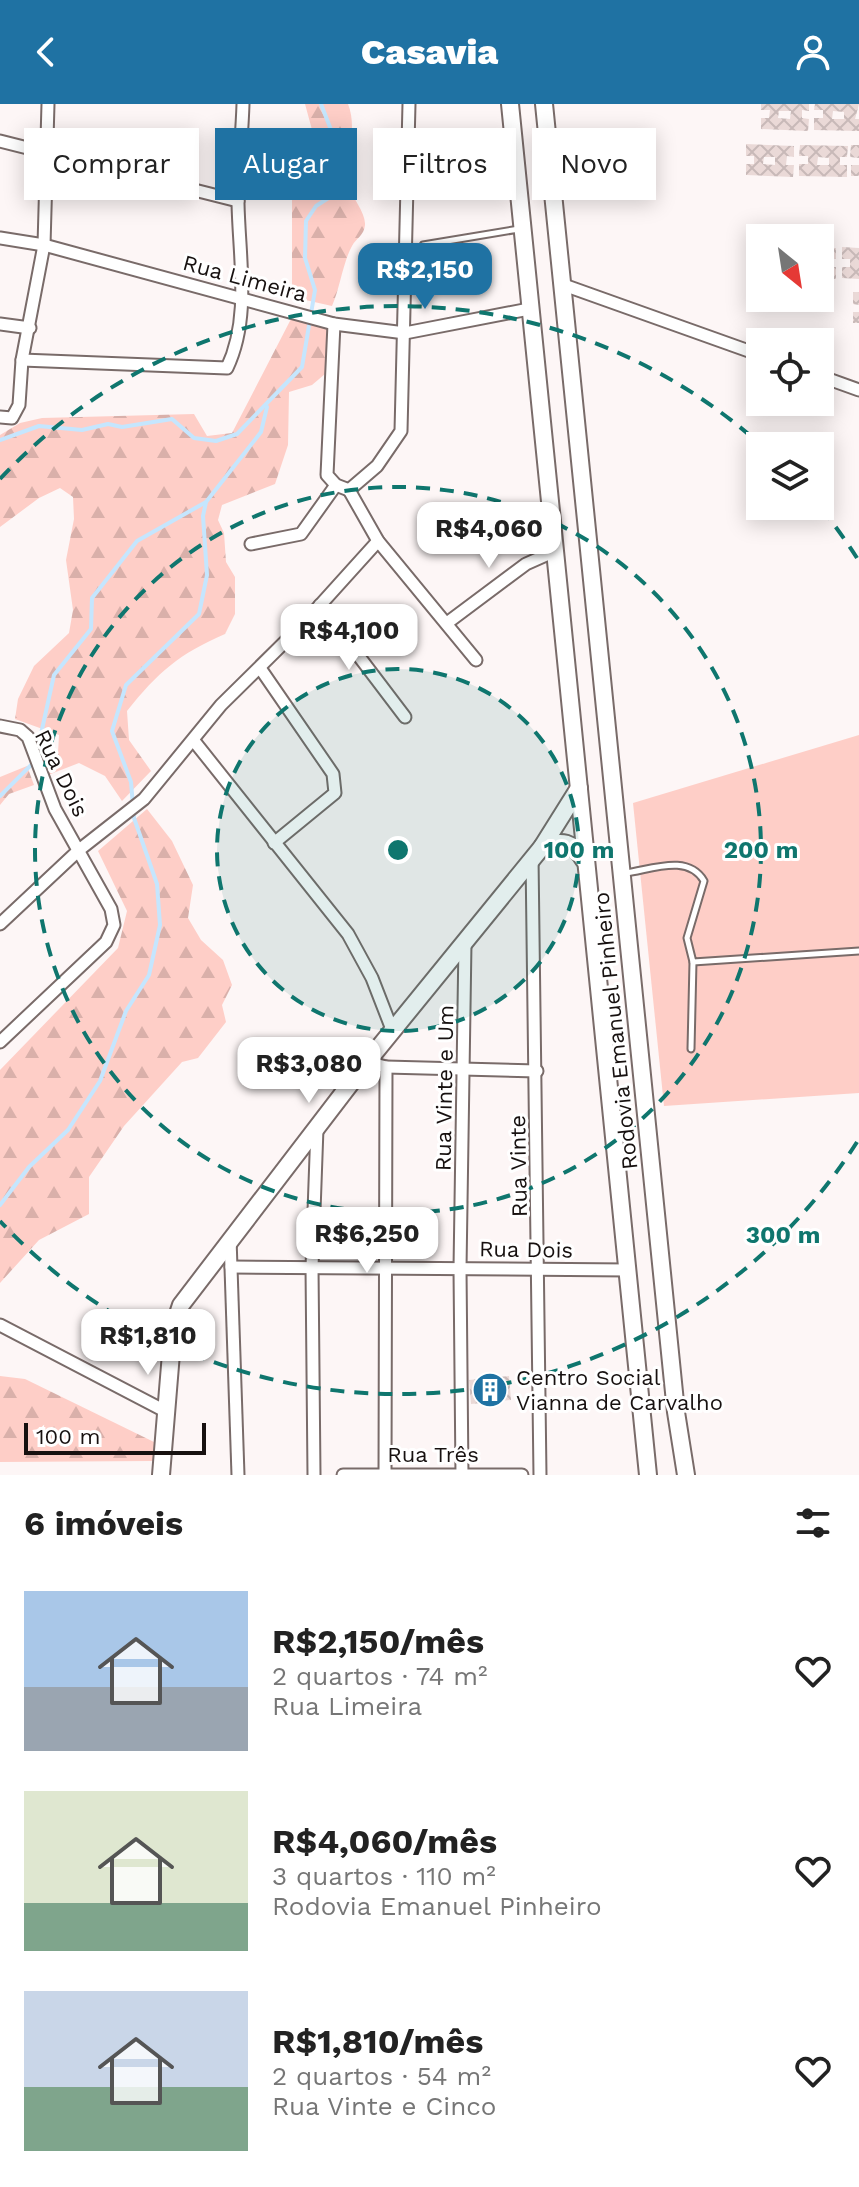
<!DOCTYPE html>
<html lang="pt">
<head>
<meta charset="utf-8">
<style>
  :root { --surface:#fff; --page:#f6f6f6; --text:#222; --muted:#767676; --accent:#1f72a3 }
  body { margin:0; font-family:"Work Sans",sans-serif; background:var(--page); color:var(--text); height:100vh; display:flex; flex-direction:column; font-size:30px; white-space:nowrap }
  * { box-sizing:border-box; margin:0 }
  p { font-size:26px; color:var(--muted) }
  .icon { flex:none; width:44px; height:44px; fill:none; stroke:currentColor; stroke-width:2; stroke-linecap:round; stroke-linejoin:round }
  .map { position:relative; height:1371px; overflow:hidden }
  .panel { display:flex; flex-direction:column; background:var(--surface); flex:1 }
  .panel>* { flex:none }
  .top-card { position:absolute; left:24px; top:24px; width:812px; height:72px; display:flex; gap:16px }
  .needle { width:52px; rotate:150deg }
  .controls { position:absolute; left:746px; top:120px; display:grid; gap:16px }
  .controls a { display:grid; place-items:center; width:88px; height:88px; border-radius:0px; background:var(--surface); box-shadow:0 4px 20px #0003; font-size:40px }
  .scale { position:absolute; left:24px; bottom:20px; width:182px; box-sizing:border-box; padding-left:8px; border:4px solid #171110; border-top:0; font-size:22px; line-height:28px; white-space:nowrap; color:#171110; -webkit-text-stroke:6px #fff; paint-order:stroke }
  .price { position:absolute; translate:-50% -68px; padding:0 18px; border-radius:16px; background:#fff; color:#222; font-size:26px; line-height:52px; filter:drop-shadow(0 2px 4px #0008) }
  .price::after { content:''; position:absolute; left:50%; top:48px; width:24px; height:18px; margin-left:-12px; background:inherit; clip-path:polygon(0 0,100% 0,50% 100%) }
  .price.on { background:var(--accent); color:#fff }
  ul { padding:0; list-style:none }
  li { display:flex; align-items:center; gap:24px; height:200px; padding:0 24px }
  li span { display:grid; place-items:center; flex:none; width:224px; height:160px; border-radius:0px; color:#555 }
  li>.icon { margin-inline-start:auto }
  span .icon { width:96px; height:96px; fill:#fffc; stroke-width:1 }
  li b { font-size:34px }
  h2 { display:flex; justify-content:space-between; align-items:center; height:96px; padding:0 24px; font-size:34px }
  .pill { padding:0 28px; border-radius:0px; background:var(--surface); box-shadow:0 4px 20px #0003; font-size:28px; line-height:72px }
  .pill.on { background:var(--accent); color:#fff }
  header { display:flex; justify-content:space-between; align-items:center; height:104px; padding:0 24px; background:var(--accent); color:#fff; font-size:36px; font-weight:800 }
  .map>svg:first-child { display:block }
  .forest { fill:url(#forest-firs) }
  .pitch { fill:#fecec7 }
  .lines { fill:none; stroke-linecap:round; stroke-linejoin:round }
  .stream { stroke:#c5e6fe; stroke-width:4 }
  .building { fill:url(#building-cross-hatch); fill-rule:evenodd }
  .lane-casing { stroke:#796b69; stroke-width:9 }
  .street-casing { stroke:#796b69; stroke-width:15 }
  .secondary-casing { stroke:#796b69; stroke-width:20 }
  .lane { stroke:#fff; stroke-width:5 }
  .street { stroke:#fff; stroke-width:11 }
  .secondary { stroke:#fff; stroke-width:16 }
  .ring { fill:none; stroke:#0f766e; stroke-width:4; stroke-dasharray:14 10 }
  .labels { text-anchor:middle; stroke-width:6; stroke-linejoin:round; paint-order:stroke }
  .street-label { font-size:22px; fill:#171110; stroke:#fff }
  .poi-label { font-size:22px; fill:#171110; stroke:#fff; text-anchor:start }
  .centre { fill:#0f766e; stroke:#fff; stroke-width:4 }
  .ring-label { font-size:24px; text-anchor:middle; font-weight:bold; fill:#0f766e; stroke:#fff; stroke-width:6; stroke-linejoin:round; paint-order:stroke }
</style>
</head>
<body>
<header><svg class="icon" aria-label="back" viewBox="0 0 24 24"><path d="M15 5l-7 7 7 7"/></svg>Casavia<svg class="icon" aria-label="person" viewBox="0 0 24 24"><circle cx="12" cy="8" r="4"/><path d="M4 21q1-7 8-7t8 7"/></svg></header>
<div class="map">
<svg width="859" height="1371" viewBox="0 0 859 1371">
  <defs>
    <pattern id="forest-firs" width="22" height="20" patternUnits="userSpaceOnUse" patternTransform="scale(2)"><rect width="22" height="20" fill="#fecec7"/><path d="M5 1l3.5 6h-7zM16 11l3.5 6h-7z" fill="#d9b0aa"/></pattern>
    <pattern id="building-cross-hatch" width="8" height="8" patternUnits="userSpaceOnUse" patternTransform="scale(2)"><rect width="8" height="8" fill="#ead9d7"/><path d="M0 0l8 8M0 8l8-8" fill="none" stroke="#c8b9b8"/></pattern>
  </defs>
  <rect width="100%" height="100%" fill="#fdf6f6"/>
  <g class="forest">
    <path d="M305,0h43c11,28 -5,53 1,81 3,13 17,28 16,40 -1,11 -9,13 -13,21 -9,16 -12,42 -20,60l-40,-9v-116l22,-44z"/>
    <path d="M291,215l36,10 -2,45 -13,11 -23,7 -1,53 -13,39 -53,21 -4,15 6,13 2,29 9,15v37l-10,20c-46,20 -67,38 -98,77l2,29 22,31 -29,30 -17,-25 -26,-13 -31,12 -6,-15 16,-7 1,-18 -44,-16 3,-20 16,-33 35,-33 4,-23 -7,-50 8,-41 -1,-22 -13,-9 -21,10 -39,29v-92l20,-12 22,-5 152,-4 13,22 25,-3z"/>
    <path d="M27,662l7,19 -25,9 -9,11v-28z"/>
    <path d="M147,705l25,32 21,44 -5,33 13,22 22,20 9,25 -10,20 4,17 -28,36 -16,4 -58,64 -35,51v37l-50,26 -39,43v-213l118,-122 9,-37 -29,-60z"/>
    <path d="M0,1272l25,3 129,63 -1,19 -153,1z"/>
  </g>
  <path class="pitch" d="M859,631v358l-195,13 -31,-303z"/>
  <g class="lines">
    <g class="stream">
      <path d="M0,336l39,-14 43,4 26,-6 14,3 50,-8 22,19 22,3 21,-7 65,-67 13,-77 -10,-32 1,-37 10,-15 14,-9 10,-44 -19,-49"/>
      <path d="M37,648l17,-77 37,-46 1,-31 45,-57 69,-39 55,-70 6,-25"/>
      <path d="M0,692l35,-35"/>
      <path d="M0,1101l29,-38 39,-37 32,-49 26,-70 23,-36 11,-50 -3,-41 -23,-66 -3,-36 -19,-51 14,-46 73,-71 8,-39 -4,-59 3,-14"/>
    </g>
  </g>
  <g class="building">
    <path d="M761,0h48v7l-7,-1v8l7,1 -1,12 -47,-2v-11h8l1,-8h-9zM779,7h12l-1,8 -12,-1z"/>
    <path d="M815,0h44l-4,15h4v12l-45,-1v-12h9v-8h-9zM833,7l11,1v7h-12z"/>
    <path d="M746,40l48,2v11l-7,-1 -1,9h8l-1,12 -47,-2v-11h8v-8h-8zM764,53h11v8l-12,-1z"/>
    <path d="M800,41l48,1 -1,11h-7v8h7v12l-48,-1v-12h9v-8h-9zM818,53l11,1v7h-12z"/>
    <path d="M851,41h8v13l-9,-1z"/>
    <rect x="851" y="61" width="8" height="11"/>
    <path d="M842,143l17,1v31l-17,-1v-11h8v-8h-8z"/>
    <path d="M820,144h16v11h-7v8h7v12h-16z"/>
    <path d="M853,188h6v13l-6,-1z"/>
    <rect x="853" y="208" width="6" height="11"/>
    <path d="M509,1272l2,24 -40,4 -2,-24z"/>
  </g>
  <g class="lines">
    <defs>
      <g id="lane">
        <path d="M423,141l96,-16"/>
        <path d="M626,769c27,-4 62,-19 78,8l-17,57 6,24 166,-11"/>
        <path d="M691,945l2,-87"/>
      </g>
      <g id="street">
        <path d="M0,37l238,60"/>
        <path d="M0,134l44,7 290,79 71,9 124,-24"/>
        <path d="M561,180l199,71"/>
        <path d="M0,220l30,4"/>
        <path d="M334,220l-7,151 9,10 13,5"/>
        <path d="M22,256l205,8c24,-50 12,-111 11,-165 0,-33 4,-66 5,-99"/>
        <path d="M820,272l39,14"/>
        <path d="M0,313l12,1 7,-13 3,-45 22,-115 4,-141"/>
        <path d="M349,386l28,-24 24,-35 8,-327"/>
        <path d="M349,386l29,51 98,119"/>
        <path d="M251,440l50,-10 35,-49"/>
        <path d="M320,501l85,112"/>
        <path d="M447,519l79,-59 27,-12"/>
        <path d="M260,564l73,106 2,19 -61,50"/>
        <path d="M0,622l20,4 8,7 27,72 56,100 3,16 -8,17 -106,100"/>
        <path d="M194,637l154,193 24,44 21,54"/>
        <path d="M532,753l8,618"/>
        <path d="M0,820l79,-74 65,-51 77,-94 83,-82 74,-82"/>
        <path d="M367,958l19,5 -1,408"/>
        <path d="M386,963l151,4"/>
        <path d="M230,1134l8,237"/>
        <path d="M231,1163l398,3"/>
        <path d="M0,1221l165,86"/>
        <path d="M314,1371l-2,-208 5,-139"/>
        <path d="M343,1371h179"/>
        <path d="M462,1371l-2,-206 5,-326"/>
      </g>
      <g id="secondary">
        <path d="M510,0l138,1371"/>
        <path d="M544,0l132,1308 10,63"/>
        <path d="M542,743c20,-8 31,-5 42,13"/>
        <path d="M161,1371l12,-146 8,-24 186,-243 175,-215 37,-59"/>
      </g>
    </defs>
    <use href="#lane" class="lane-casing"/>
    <use href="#street" class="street-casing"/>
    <use href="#secondary" class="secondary-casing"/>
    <use href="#lane" class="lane"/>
    <use href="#street" class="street"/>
    <use href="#secondary" class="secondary"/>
  </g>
  <circle cx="398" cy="746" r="181" fill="#0f766e" fill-opacity=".12"/>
  <g class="ring">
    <circle cx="398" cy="746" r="181"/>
    <circle cx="398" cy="746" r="363"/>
    <path d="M857 1038A544 544 0 0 1 0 1117M0 375A544 544 0 0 1 762 342M821 404A544 544 0 0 1 857 454"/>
  </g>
  <defs>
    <symbol id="building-disc" viewBox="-11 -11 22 22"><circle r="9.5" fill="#1f72a3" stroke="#fff"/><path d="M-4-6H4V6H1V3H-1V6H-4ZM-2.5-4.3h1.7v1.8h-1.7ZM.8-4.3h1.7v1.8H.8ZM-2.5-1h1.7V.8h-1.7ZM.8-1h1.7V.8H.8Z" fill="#fff"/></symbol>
  </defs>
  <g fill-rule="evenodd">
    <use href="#building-disc" x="470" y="1266" width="40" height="40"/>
  </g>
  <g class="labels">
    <g class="street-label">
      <text transform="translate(245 174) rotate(15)" y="8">Rua Limeira</text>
      <text transform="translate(62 669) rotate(64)" y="8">Rua Dois</text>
      <text transform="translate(615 927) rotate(-96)" y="8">Rodovia Emanuel Pinheiro</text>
      <text transform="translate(444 984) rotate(-89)" y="8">Rua Vinte e Um</text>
      <text transform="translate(518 1062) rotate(-91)" y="8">Rua Vinte</text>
      <text transform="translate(526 1145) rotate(1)" y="8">Rua Dois</text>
      <text x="433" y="1358">Rua Três</text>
    </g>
    <g class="poi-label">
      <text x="516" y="1281">Centro Social<tspan x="516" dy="25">Vianna de Carvalho</tspan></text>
    </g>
  </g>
  <circle cx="398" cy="746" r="12" class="centre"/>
  <g class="ring-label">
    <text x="579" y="754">100 m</text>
    <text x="761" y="754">200 m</text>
    <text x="783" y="1139">300 m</text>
  </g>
</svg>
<div class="controls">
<a><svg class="needle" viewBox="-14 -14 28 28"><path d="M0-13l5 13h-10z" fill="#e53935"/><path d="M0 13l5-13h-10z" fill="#767676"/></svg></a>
<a><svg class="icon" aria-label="locate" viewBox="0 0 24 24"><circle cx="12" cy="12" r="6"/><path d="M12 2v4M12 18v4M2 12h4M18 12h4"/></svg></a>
<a><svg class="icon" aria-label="layers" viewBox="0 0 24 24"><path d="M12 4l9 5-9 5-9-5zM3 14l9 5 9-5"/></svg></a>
</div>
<div class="scale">100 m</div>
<b class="price on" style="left:425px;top:207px">R$2,150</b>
<b class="price" style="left:489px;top:466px">R$4,060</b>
<b class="price" style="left:349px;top:568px">R$4,100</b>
<b class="price" style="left:309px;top:1001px">R$3,080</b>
<b class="price" style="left:367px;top:1171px">R$6,250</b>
<b class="price" style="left:148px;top:1273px">R$1,810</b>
<div class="top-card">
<a class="pill">Comprar</a>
<a class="pill on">Alugar</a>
<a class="pill">Filtros</a>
<a class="pill">Novo</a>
</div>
</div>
<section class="panel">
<h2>6 imóveis<svg class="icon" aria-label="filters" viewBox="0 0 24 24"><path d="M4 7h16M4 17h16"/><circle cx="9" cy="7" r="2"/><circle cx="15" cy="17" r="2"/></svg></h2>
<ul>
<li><span style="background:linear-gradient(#a9c7e8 60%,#9aa5b1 0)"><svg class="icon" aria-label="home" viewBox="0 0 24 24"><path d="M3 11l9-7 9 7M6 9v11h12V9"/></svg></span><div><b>R$2,150/mês</b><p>2 quartos · 74 m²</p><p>Rua Limeira</p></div><svg class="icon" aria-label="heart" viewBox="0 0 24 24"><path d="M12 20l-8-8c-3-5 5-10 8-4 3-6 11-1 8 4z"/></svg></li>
<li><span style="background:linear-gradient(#dfe7d0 70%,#7fa58c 0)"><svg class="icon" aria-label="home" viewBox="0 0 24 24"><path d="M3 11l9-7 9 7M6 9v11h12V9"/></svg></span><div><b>R$4,060/mês</b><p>3 quartos · 110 m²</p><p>Rodovia Emanuel Pinheiro</p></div><svg class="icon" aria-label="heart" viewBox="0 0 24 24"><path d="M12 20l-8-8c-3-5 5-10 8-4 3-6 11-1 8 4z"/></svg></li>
<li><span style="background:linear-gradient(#c9d6e8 60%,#7fa58c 0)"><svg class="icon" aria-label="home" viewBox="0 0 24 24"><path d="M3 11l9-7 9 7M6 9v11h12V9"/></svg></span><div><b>R$1,810/mês</b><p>2 quartos · 54 m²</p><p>Rua Vinte e Cinco</p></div><svg class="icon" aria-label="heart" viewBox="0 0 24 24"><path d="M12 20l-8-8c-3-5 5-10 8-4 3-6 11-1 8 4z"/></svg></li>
</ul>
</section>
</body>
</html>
